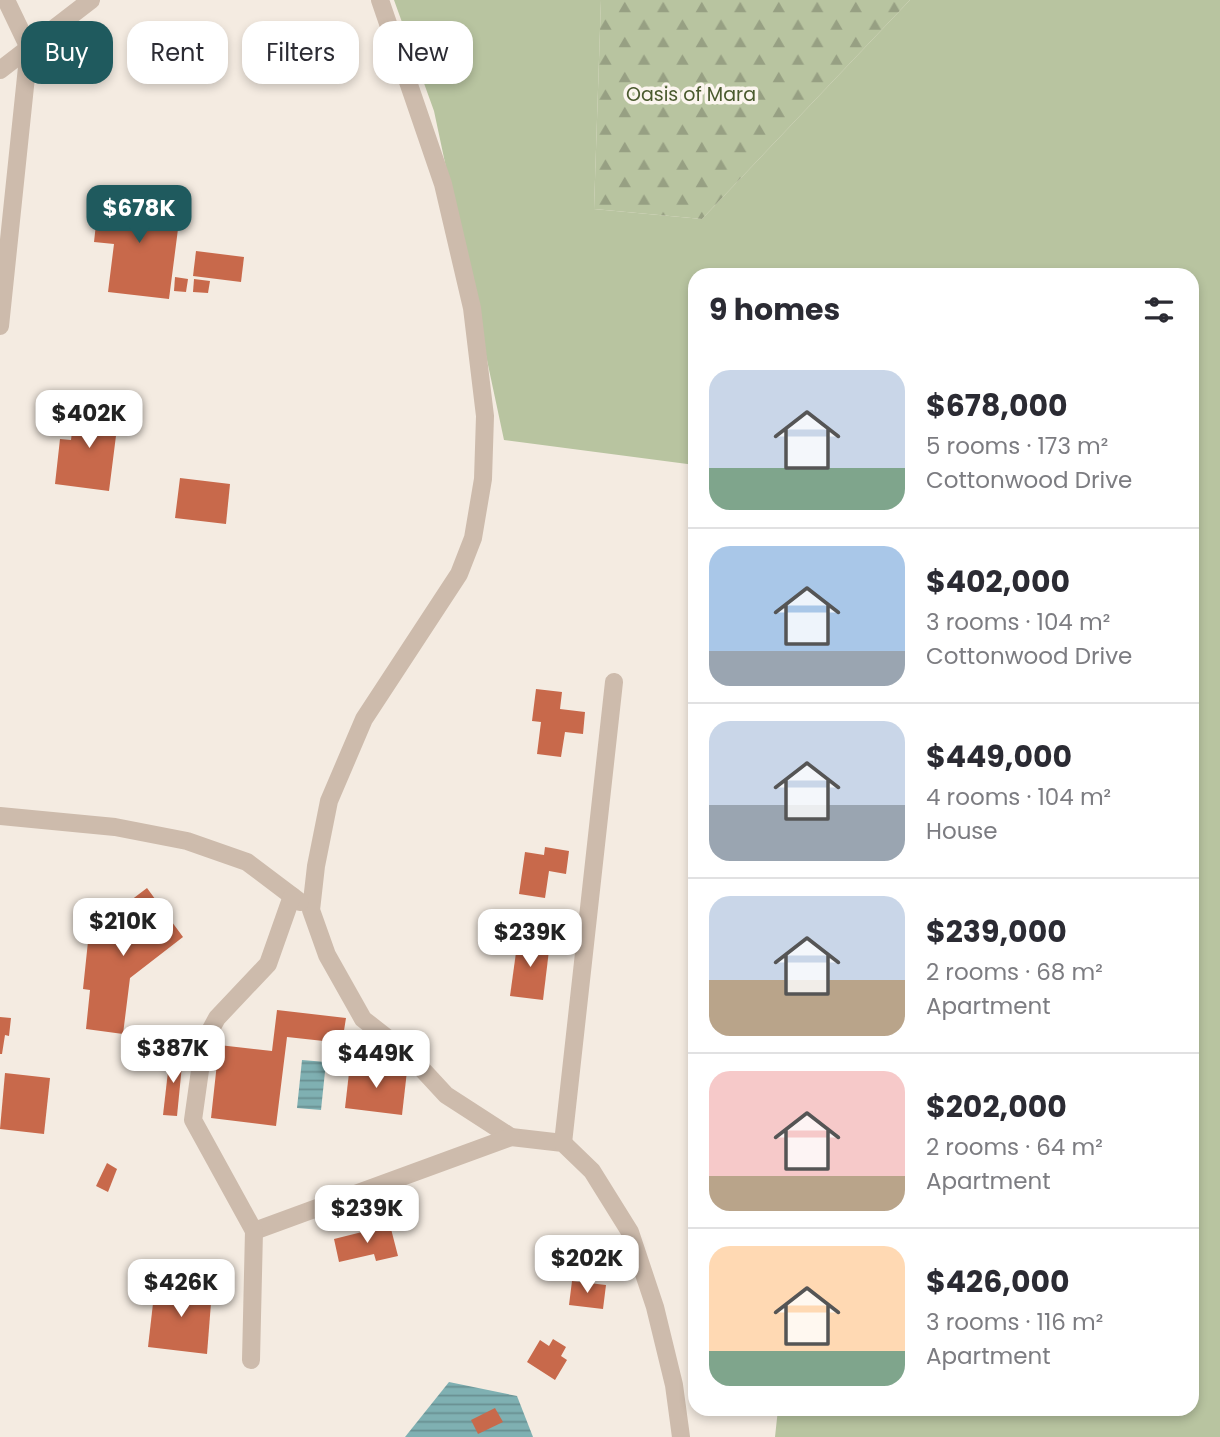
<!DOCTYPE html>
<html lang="en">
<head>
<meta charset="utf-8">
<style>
  :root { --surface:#fff; --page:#f2f2f3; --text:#2b2b33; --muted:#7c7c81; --line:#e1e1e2; --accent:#1f5a5e }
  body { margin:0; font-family:Poppins,sans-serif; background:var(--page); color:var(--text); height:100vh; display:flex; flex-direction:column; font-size:26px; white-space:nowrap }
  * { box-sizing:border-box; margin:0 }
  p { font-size:23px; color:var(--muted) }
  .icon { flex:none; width:38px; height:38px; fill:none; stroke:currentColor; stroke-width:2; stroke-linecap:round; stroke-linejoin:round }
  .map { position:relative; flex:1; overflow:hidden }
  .panel { position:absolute; left:688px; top:268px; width:511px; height:1148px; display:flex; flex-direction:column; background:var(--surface); border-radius:21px; box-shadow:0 4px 10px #0003 }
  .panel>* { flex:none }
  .banner { position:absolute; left:21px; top:21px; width:562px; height:63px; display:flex; gap:14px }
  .price { position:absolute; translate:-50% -60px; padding:0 16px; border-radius:14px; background:#fff; color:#222; font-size:23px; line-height:46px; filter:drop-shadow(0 2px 4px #0008) }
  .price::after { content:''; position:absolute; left:50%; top:42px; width:21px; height:16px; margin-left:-10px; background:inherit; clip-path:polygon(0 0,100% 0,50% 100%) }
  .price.selected { background:var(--accent); color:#fff }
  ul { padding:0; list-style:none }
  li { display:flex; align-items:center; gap:21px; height:175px; padding:0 21px }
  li+li { border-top:2px solid var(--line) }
  li span { display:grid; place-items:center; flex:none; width:196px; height:140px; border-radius:21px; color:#555 }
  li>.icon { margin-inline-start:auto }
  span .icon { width:84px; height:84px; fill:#fffc; stroke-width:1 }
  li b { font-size:30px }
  h2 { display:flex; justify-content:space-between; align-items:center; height:84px; padding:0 21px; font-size:30px }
  .tag { padding:0 24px; border-radius:21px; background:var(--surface); box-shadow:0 4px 10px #0003; font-size:24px; line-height:63px }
  .tag.selected { background:var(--accent); color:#fff }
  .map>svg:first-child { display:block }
  .green { fill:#b8c4a0 }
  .forest { fill:url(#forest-firs) }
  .water { fill:url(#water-rules) }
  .building { fill:#c8694b }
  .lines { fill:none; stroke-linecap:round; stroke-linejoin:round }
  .minor { stroke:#cdbbac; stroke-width:18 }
  .tertiary { stroke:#cdbbac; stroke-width:18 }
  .labels { text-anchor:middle; stroke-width:7; stroke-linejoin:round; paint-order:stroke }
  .park-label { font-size:19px; fill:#4a5a2e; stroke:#fbf5ee }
</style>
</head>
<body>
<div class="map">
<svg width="1220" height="1437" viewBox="0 0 1220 1437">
  <defs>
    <pattern id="forest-firs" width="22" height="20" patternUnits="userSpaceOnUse" patternTransform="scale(1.75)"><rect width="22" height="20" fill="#b8c4a0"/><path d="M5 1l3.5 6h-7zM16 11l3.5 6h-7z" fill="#97a083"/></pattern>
    <pattern id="water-rules" width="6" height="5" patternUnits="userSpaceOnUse" patternTransform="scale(1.75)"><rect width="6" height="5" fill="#7fb0b2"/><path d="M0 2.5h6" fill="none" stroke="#699091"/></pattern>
  </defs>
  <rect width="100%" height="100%" fill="#f4ebe1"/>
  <path class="green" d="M394,0h207l-7,209 108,10 208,-219h310v1437h-445l3,-28h414v-1134h-497v190l-191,-25 -70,-329z"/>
  <path class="forest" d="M601,0h309l-208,219 -108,-10z"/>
  <g class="water">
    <path d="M302,1060l24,2 -5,48 -24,-2z"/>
    <path d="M449,1382l68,14 16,41h-128z"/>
  </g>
  <g class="building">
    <path d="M114,191l51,5 -3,31 16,2 -9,70 -61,-7 6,-48 -20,-2 3,-27 15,1z"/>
    <path d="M196,251l48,6 -3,25 -48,-6z"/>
    <path d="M175,277l13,2 -2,13 -12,-1z"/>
    <path d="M194,279l16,2 -2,12 -15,-1z"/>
    <path d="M75,406l44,6 -10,79 -54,-7 5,-45 11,1z"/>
    <path d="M180,478l50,6 -4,40 -51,-6z"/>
    <path d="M536,689l26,3 -2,17 25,3 -2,22 -18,-2 -4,25 -24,-3 4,-32 -9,-1z"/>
    <path d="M545,847l24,4 -3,23 -17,-3 -4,27 -26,-4 6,-42 19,3z"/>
    <path d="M147,888l36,49 -53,41 -7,56 -37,-5 4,-39 -7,-1 6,-57z"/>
    <path d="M518,938l32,4 -7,58 -33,-4z"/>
    <path d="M277,1010l69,8 -4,25 -55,-6 -11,89 -65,-8 8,-73 53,6z"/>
    <path d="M0,1017l11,1 -2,18 -4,-1 -3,19h-2z"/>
    <path d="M170,1054l13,1 -6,61 -14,-1z"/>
    <path d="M350,1064l57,7 -5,44 -57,-7z"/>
    <path d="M5,1073l45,5 -6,56 -44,-5z"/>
    <path d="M107,1163l10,6 -9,23 -12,-6z"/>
    <path d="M390,1225l8,31 -22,5 -2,-7 -35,8 -5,-23z"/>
    <path d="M572,1281l34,4 -3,24 -34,-4z"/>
    <path d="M155,1286l57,4 -5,64 -59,-7z"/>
    <path d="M553,1339l13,8 -5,9 6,4 -12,20 -28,-18 13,-22 9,6z"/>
    <path d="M495,1408l8,14 -25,12 -7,-14z"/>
  </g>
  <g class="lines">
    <g class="minor">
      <path d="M380,0l63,184 29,124 13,108 -2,63 -10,59 -14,36 -95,145 -35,82 -13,65 -5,44 16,45 36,64 46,36 37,40 65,42 52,6 29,28 38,61 25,75 19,78 7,52"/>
      <path d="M0,326l29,-278 -23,-48"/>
      <path d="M0,816l115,11 72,14 60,21 53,40"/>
      <path d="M292,896l-24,68 -51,54 -13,24 -11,78 61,111 257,-94"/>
      <path d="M563,1143l51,-461"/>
      <path d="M251,1360l3,-129"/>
    </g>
    <path class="tertiary" d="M0,70l91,-70"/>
  </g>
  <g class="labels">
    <g class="park-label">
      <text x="691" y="101">Oasis of Mara</text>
    </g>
  </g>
</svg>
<b class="price selected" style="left:139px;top:245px">$678K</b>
<b class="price" style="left:89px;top:450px">$402K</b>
<b class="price" style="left:123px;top:958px">$210K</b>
<b class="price" style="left:530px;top:969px">$239K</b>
<b class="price" style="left:173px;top:1085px">$387K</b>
<b class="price" style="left:376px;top:1090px">$449K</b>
<b class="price" style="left:367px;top:1245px">$239K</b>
<b class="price" style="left:587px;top:1295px">$202K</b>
<b class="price" style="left:181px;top:1319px">$426K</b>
<div class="banner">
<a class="tag selected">Buy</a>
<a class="tag">Rent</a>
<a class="tag">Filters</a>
<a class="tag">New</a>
</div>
<section class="panel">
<h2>9 homes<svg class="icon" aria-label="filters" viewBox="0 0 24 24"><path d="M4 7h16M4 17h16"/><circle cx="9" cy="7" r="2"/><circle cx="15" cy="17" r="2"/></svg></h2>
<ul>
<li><span style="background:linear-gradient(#c9d6e8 70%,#7fa58c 0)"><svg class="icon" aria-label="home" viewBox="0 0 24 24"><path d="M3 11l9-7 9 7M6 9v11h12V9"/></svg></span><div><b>$678,000</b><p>5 rooms · 173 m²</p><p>Cottonwood Drive</p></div></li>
<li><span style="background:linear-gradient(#a9c7e8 75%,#9aa5b1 0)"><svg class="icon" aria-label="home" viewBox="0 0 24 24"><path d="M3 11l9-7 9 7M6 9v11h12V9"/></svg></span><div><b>$402,000</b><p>3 rooms · 104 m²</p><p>Cottonwood Drive</p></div></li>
<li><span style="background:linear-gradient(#c9d6e8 60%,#9aa5b1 0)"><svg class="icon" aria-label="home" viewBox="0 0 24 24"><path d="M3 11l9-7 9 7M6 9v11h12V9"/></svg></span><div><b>$449,000</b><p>4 rooms · 104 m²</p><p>House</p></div></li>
<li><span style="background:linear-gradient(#c9d6e8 60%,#b9a48a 0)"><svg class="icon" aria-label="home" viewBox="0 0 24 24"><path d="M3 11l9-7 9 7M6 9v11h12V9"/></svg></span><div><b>$239,000</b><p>2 rooms · 68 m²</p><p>Apartment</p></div></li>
<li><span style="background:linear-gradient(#f6c9c9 75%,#b9a48a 0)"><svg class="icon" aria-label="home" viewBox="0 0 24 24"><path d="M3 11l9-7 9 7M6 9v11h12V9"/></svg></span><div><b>$202,000</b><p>2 rooms · 64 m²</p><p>Apartment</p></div></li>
<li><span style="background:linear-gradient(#ffd9b3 75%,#7fa58c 0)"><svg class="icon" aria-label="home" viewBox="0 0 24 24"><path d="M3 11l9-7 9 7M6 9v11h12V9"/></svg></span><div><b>$426,000</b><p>3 rooms · 116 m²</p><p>Apartment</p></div></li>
</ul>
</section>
</div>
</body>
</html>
